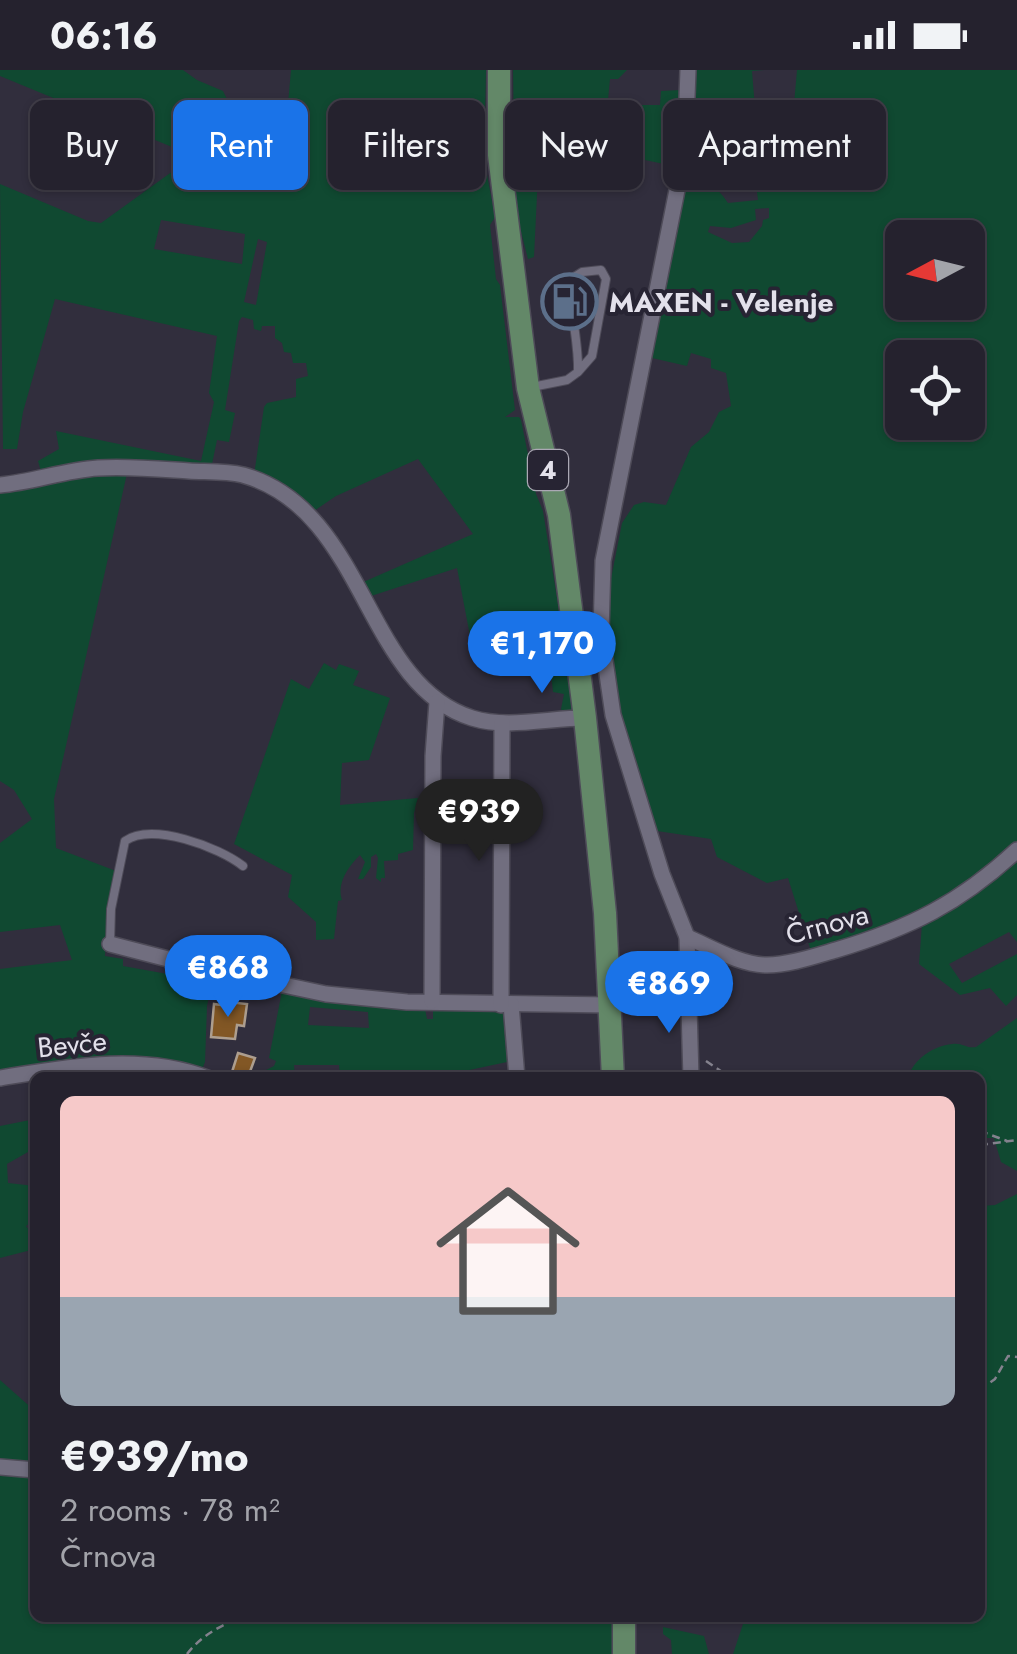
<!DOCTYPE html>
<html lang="en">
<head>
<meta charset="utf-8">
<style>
  :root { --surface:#25222e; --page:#312f3a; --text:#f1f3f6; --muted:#a3a4aa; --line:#423f4a; --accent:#1a73e8 }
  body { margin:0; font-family:Jost,sans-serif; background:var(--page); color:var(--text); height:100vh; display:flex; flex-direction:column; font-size:38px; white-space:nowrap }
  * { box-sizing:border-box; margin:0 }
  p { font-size:32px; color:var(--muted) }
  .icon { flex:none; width:55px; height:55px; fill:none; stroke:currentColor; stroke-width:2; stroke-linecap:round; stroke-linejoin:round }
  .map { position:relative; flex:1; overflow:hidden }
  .side { position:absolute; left:30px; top:1002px; width:955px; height:550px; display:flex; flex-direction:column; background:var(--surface); border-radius:15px; box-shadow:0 2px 8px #0004,0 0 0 2px var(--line) }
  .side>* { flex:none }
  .guide { position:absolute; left:30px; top:30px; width:958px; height:90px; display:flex; gap:20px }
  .needle { width:65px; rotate:263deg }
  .buttons { position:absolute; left:885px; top:150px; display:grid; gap:20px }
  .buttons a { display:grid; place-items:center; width:100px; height:100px; border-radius:15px; background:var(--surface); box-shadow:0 2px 8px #0004,0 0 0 2px var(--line); font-size:50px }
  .price { position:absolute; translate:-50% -85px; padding:0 22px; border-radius:35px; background:var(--accent); color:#fff; font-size:32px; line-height:65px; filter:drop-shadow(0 2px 5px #0008) }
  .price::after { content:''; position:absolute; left:50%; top:60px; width:30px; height:22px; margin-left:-15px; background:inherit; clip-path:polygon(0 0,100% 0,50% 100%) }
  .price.on { background:#222; color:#fff }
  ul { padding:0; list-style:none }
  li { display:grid; align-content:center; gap:20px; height:530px; padding:0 30px }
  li+li { border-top:2px solid var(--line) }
  li span { display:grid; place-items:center; height:310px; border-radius:15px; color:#555 }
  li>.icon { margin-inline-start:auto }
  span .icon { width:180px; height:180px; fill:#fffc; stroke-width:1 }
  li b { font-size:42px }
  .pill { padding:0 35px; border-radius:15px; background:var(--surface); box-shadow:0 2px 8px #0004,0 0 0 2px var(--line); font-size:35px; line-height:90px }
  .pill.on { background:var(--accent); color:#fff }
  .status { display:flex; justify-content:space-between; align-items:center; height:70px; padding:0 50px; background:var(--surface); direction:ltr }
  .status svg { height:28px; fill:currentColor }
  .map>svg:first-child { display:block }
  .green { fill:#104931; fill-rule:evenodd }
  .building { fill:#825725; stroke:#ad9e8f; stroke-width:2.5 }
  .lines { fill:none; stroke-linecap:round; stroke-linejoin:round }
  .service-casing { stroke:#4e4b58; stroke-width:10 }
  .minor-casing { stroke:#4e4b58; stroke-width:18 }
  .primary-casing { stroke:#4e4b58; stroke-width:25 }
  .path { stroke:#84828e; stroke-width:2.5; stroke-dasharray:8 5; stroke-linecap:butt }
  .service { stroke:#716e7f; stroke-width:8 }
  .minor { stroke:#716e7f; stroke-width:15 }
  .primary { stroke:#638868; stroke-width:22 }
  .labels { text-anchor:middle; stroke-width:8; stroke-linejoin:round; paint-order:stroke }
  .shield { fill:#272433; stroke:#aba8b4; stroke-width:2.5 }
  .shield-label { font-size:25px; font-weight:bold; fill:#e3e1eb }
  .poi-label { font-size:28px; font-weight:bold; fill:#e3e1eb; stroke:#272433; text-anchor:start }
  .street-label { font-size:28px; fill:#e3e1eb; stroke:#272433 }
</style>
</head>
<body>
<div class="status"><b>06:16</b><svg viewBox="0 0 49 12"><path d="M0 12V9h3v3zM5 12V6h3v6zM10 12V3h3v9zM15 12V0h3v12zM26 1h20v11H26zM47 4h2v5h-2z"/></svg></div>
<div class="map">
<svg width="1017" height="1584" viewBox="0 0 1017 1584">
  <rect width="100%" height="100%" fill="#312e3d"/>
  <g class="green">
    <path d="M0,0h183l14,10 26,11 6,12 14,10 23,8 27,-2 -5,-15 3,-34h195l-2,89 11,58 -5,8 6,54 4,6 15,125 -10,7h14l2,3 15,74 7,17 29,181 2,16 -3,4 -7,2 -3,-5 3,-15 -11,-2 -5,-43h-10l1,11 -26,4 -3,-22 -38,4 -15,-78 -89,29 -7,-14 112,-49 -55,-75 -82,37 -25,17 -57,-38 10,-68 3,-4 29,-6v-18l12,-3 -2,-13h-13l-2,-10 -7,-1 -2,-9 -7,-5v-12h-13l-1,5 -7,-2 -1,-9 -11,-3 -3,4 -14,89 10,3 -6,29 -12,-2 -6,29 -169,6 -4,-14 21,-12 -3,-18 145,30 13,-59 -5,-9 8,-57 -162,-37 -32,113 -6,37h-14l-3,-265 88,37 13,2 90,-65 -2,-4 -189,-78zM161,150l84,14 -3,30 -88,-15zM258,169l9,3 -11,63 -12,-3z"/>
    <path d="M513,0h114l-9,9h-8l-2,21h-9v7l-12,1v9h8l1,7h5v-11l14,-1v-7h45l1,-14 19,-1 -3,73 -13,1 -48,-10 -33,3 -20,-6 1,-4 14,-6 14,3 -6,-9 -21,-4 -18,6 2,24 -11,13 -4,83 -6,2 -13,-51z"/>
    <path d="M697,0h67l-12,1 3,37 39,-4 3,-34h220v775l-19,18 -81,54 -106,34 -23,-73 -21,5 -50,-26 -6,-18 -54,-8 -40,-128 -10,-65 2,-49 13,-66 12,-18 10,-3 22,3 25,-58 18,-15 10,-20 12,-6 -5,-33 -15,-5v-9l-20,-6 -4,13 -35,-8 35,-179c17,-4 32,10 41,24l30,-3 -4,-31 -42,4 -23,-8zM769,138v10l-6,2 -1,6 -13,16 -17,1 -24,-11 2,-6 21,2 25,-8 -1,-11zM902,168h66v64h-66zM902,288h66v64h-66z"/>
    <path d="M128,399l-74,330 2,49 60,23 -9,43 -2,42 18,3v7l89,16 -5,24 -2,56 -2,5 -7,1 -196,3v-102l72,-9 -12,-35 -60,7v-89l32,-24 -18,-29 -14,-9v-291z"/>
    <path d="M324,593l12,7 3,-6 20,7 -6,14 37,13 -21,62 -27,3 -2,42 78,-7 -4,15 -1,37 -15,4v6l-14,1 1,17h-4v4l-5,-4 2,-20 -2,-4 -5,3v10l-8,12h-5l7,-17 -5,-7c-11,11 -24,28 -18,45l-4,1 -4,38 -18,1v-18l-28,-25 4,-22 -58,-31 57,-165 18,10z"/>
    <path d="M1017,787v85l-8,-10 -60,32 13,19 55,-29v41l-11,11 -16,-18 -30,7 -41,-31 3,-40z"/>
    <path d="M282,921l143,18 2,10h6v-10l5,-2 65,6 4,49 -47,10v5h-17l-1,-3 -102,3 -1,-12h-45l1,12 -34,1 1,-6 12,-6 2,-5 -7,-3zM310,937l58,5 1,16 -61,-3z"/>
    <path d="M1017,948v153l-16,-9 -7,-24h-14v-60l-72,-1c6,-18 25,-31 44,-33 10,-2 15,5 24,3z"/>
    <path d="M35,1049v29l-28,16 1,19 27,3v33l-9,7 9,12v11l-35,9v-132z"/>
    <path d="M1017,1124v460h-284l12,-36h235v-412l15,-1z"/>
    <path d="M0,1310l35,31v207h581l1,36h-617z"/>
    <path d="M663,1557l41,9 5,18h-37l-1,-14 -8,-6z"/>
  </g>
  <g class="building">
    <path d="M228,932l19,2 -3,22 -7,-1 -2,14 -24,-2 3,-33 14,2z"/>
    <path d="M238,983l17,5 -7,19 -16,-5z"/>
  </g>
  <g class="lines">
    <defs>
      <g id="service">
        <path d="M532,317l35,-7 11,-8c1,-32 -9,-60 -7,-93l11,-7 19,-2 5,9 -14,77 -14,16"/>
        <path d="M110,874l1,-35 14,-68c27,-19 94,6 118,25"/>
      </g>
      <g id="minor">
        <path d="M688,0l-3,80 -82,411 -2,72 12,82 49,159 25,63 4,141"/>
        <path d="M0,415c33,-3 65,-15 98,-17 30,-2 61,1 91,3 17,1 37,0 54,4 124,35 120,209 229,243 35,11 77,0 113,0"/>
        <path d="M687,867c24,10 53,28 80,28 22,0 48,-9 69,-15 74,-22 124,-47 181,-100"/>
        <path d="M110,874l89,23 127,27 81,8 203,3 79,-10"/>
        <path d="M432,931l1,-245 4,-54"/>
        <path d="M511,934l6,74"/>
        <path d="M501,935l1,-282"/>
        <path d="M0,1008c68,-11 141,-25 207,0"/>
        <path d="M0,1397l35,3"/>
      </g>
      <g id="primary">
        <path d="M499,0v85l29,233 31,127 26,203 20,195 8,165"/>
        <path d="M624,1548v36"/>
      </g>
    </defs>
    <use href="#service" class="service-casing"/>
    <use href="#minor" class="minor-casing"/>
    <use href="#primary" class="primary-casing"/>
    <g class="path">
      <path d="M706,991l25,17"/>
      <path d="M980,1061l27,10"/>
      <path d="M980,1075l37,-5"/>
      <path d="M980,1320l15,-11 13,-23 9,1"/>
      <path d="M187,1584c14,-18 31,-27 52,-36"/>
    </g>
    <use href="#service" class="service"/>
    <use href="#minor" class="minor"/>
    <use href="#primary" class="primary"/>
  </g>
  <defs>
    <symbol id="fuel-ring" viewBox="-11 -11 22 22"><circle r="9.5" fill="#272433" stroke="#5c6f8a" stroke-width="1.5"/><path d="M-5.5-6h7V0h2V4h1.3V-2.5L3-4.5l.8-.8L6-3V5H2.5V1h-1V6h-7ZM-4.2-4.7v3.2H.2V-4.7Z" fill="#5c6f8a"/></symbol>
  </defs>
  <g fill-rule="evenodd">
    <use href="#fuel-ring" x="538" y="200" width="63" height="63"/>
  </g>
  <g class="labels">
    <rect class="shield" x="528" y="380" width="40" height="40" rx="8"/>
    <g class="shield-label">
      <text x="548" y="409">4</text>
    </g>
    <g class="poi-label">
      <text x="609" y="242">MAXEN - Velenje</text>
    </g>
    <g class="street-label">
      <text transform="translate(827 854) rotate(-15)" y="10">Črnova</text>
      <text transform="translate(72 974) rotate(-6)" y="10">Bevče</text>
    </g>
  </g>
</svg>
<div class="buttons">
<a><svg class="needle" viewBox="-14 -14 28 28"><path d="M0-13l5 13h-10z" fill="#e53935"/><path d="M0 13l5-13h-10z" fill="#a3a4aa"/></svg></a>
<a><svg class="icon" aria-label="locate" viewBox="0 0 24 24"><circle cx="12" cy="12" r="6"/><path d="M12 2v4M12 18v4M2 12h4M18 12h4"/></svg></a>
</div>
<b class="price" style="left:542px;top:626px">€1,170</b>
<b class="price on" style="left:479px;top:794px">€939</b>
<b class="price" style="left:228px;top:950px">€868</b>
<b class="price" style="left:669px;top:966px">€869</b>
<div class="guide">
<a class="pill">Buy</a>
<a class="pill on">Rent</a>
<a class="pill">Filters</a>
<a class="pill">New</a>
<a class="pill">Apartment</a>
</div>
<section class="side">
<ul>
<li><span style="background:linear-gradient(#f6c9c9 65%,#9aa5b1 0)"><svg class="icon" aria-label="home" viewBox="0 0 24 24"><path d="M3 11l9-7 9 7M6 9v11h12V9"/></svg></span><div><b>€939/mo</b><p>2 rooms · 78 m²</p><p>Črnova</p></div></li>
</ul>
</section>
</div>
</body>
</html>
